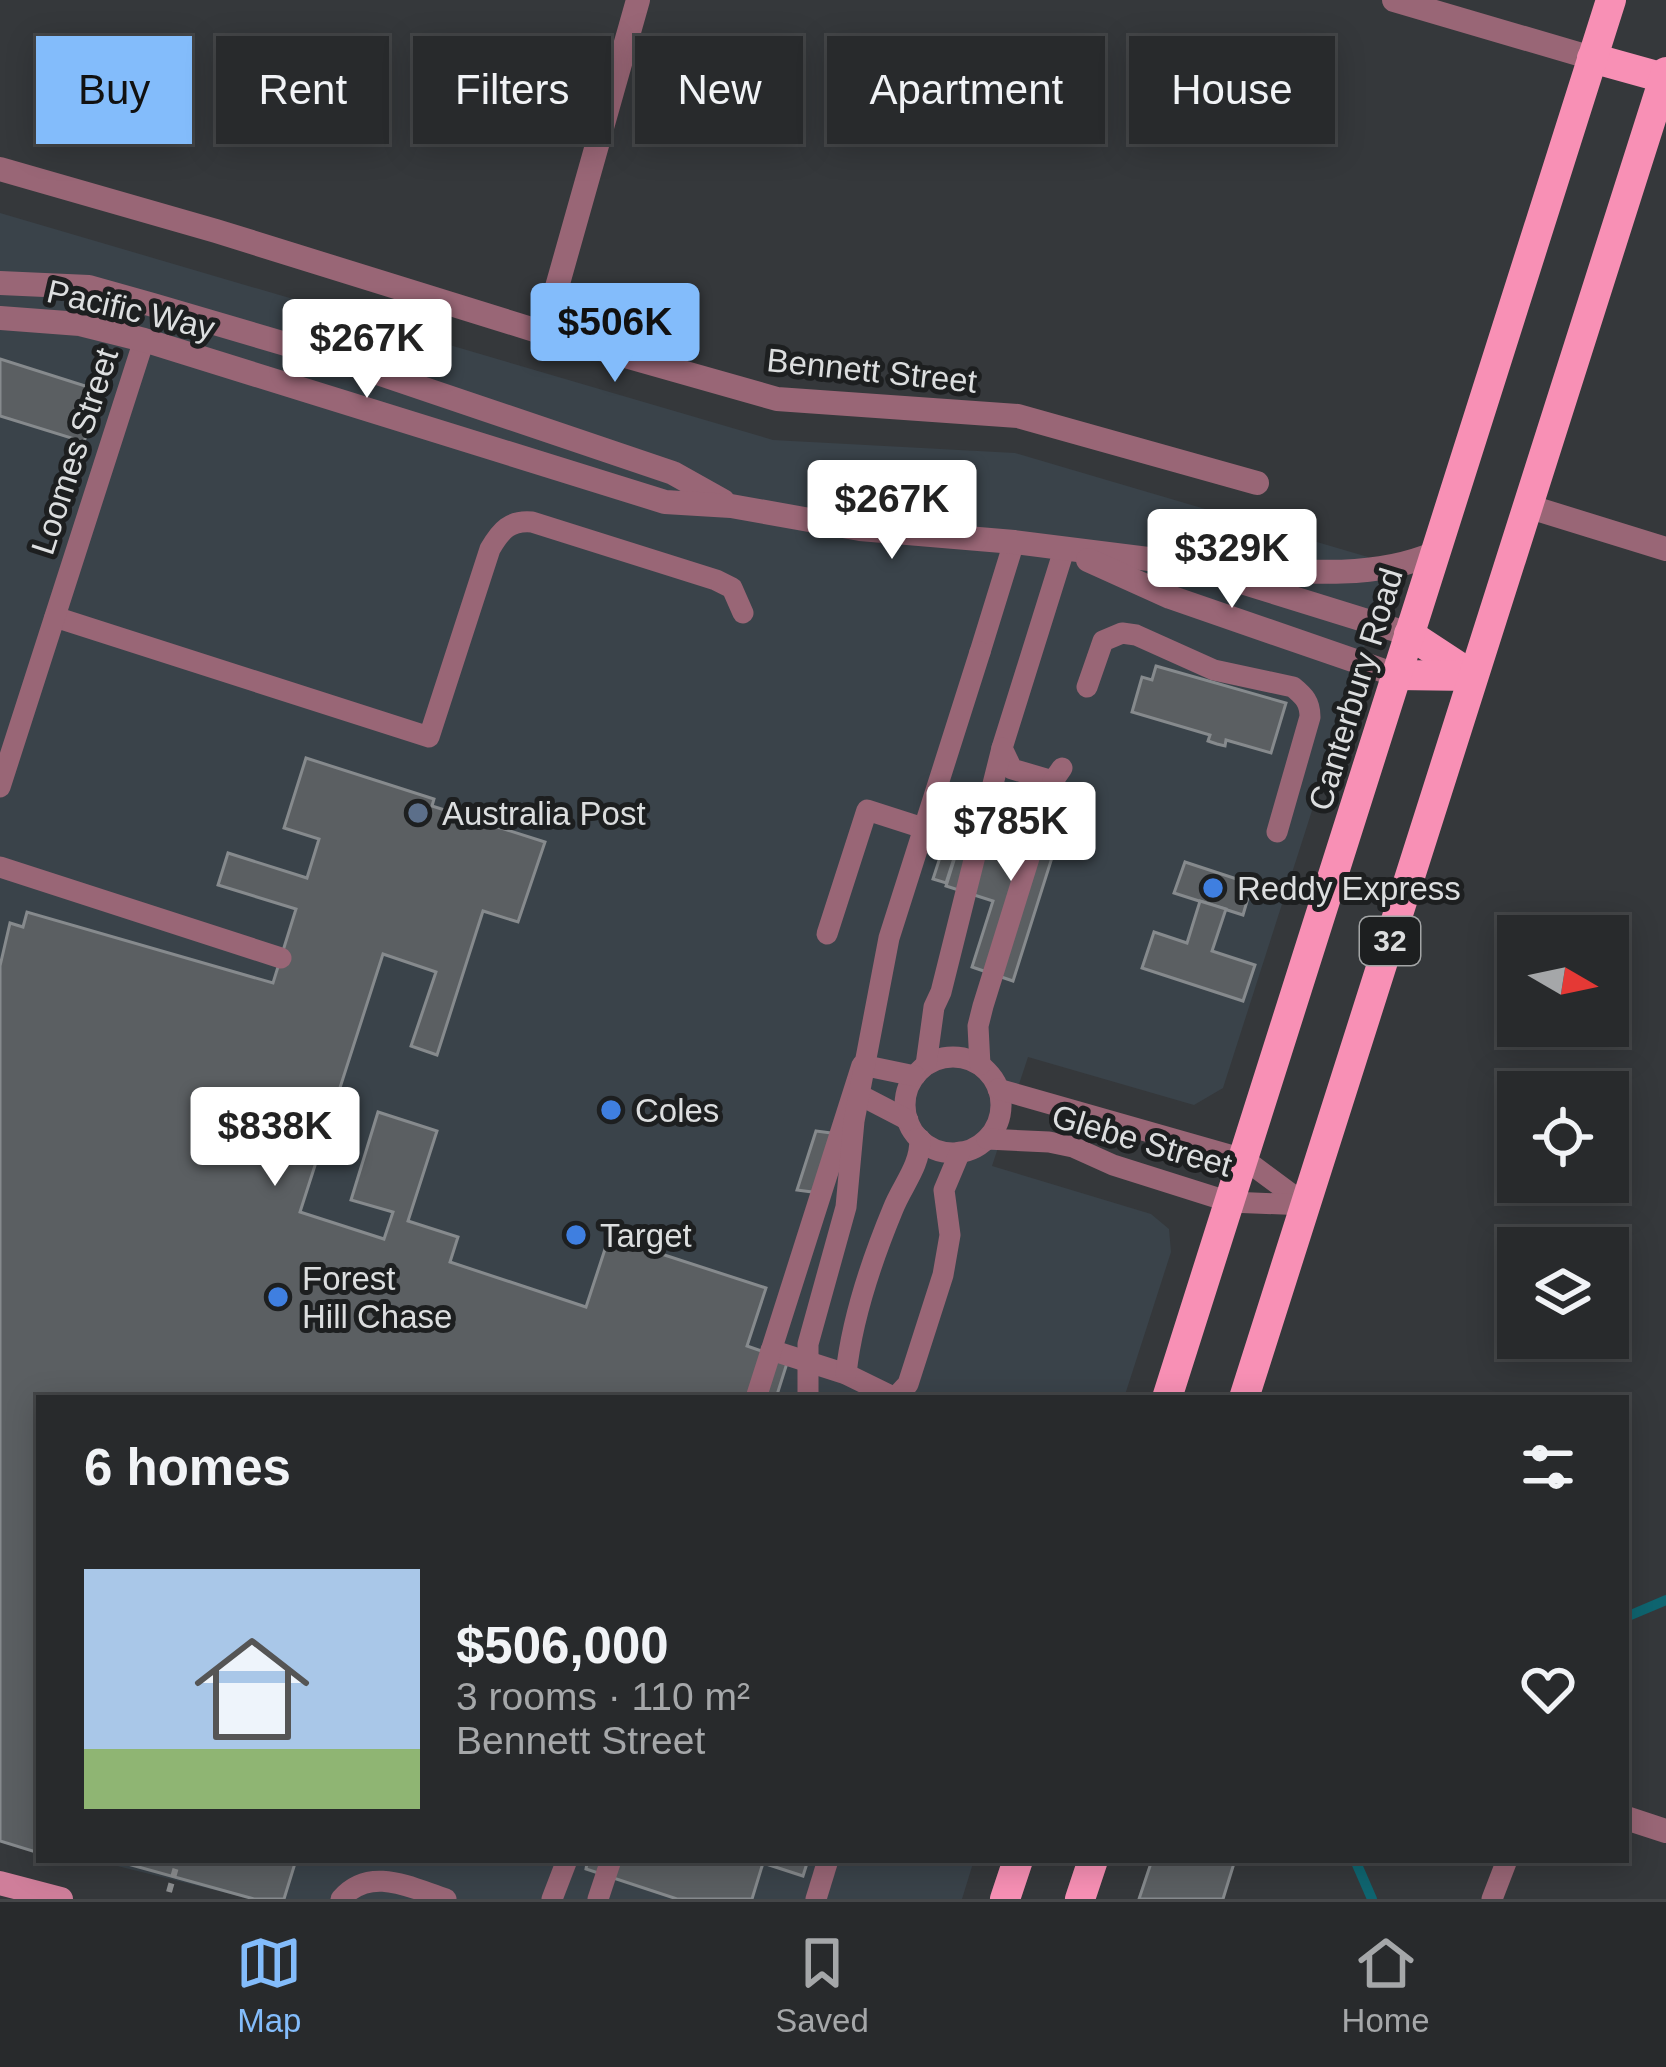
<!DOCTYPE html>
<html lang="en">
<head>
<meta charset="utf-8">
<style>
  :root { --surface:#282a2c; --page:#343638; --text:#f1f3f6; --muted:#a5a7a9; --line:#444648; --accent:#83bcfb }
  body { margin:0; font-family:Helvetica,sans-serif; background:var(--page); color:var(--text); height:100vh; display:flex; flex-direction:column; font-size:45px; white-space:nowrap }
  * { box-sizing:border-box; margin:0 }
  p { font-size:39px; color:var(--muted) }
  .icon { flex:none; width:66px; height:66px; fill:none; stroke:currentColor; stroke-width:2; stroke-linecap:round; stroke-linejoin:round }
  .map { position:relative; flex:1; overflow:hidden }
  .details { position:absolute; left:36px; top:1395px; width:1593px; height:468px; display:flex; flex-direction:column; background:var(--surface); border-radius:0px; box-shadow:0 6px 30px #0003,0 0 0 3px var(--line) }
  .details>* { flex:none }
  .hud { position:absolute; left:36px; top:36px; width:1596px; height:108px; display:flex; gap:24px }
  .needle { width:78px; rotate:99deg }
  .tools { position:absolute; left:1497px; top:915px; display:grid; gap:24px }
  .tools a { display:grid; place-items:center; width:132px; height:132px; border-radius:0px; background:var(--surface); box-shadow:0 6px 30px #0003,0 0 0 3px var(--line); font-size:60px }
  .price { position:absolute; translate:-50% -102px; padding:0 27px; border-radius:12px; background:#fff; color:#222; font-size:39px; line-height:78px; filter:drop-shadow(0 3px 6px #0008) }
  .price::after { content:''; position:absolute; left:50%; top:72px; width:36px; height:27px; margin-left:-18px; background:inherit; clip-path:polygon(0 0,100% 0,50% 100%) }
  .price.on { background:var(--accent); color:#111 }
  ul { padding:0; list-style:none }
  li { display:flex; align-items:center; gap:36px; height:300px; padding:0 48px }
  li+li { border-top:3px solid var(--line) }
  li span { display:grid; place-items:center; flex:none; width:336px; height:240px; border-radius:0px; color:#555 }
  li>.icon { margin-inline-start:auto }
  span .icon { width:144px; height:144px; fill:#fffc; stroke-width:1 }
  li b { font-size:51px }
  h2 { display:flex; justify-content:space-between; align-items:center; height:144px; padding:0 48px; font-size:51px }
  .pill { padding:0 42px; border-radius:0px; background:var(--surface); box-shadow:0 6px 30px #0003,0 0 0 3px var(--line); font-size:42px; line-height:108px }
  .pill.on { background:var(--accent); color:#111 }
  .tabs { display:flex; justify-content:space-around; align-items:center; height:168px; border-top:3px solid var(--line); background:var(--surface); font-size:33px; color:var(--muted) }
  .tabs a { display:grid; justify-items:center; gap:6px }
  .tabs .on { color:var(--accent) }
  .map>svg:first-child { display:block }
  .built { fill:#3a434a }
  .lines { fill:none; stroke-linecap:round; stroke-linejoin:round }
  .stream { stroke:#0f6570; stroke-width:10 }
  .building { fill:#5b5f62; stroke:#868a8d; stroke-width:3 }
  .path { stroke:#8c8e90; stroke-width:6; stroke-dasharray:9 6; stroke-linecap:butt }
  .service { stroke:#996676; stroke-width:21 }
  .minor { stroke:#996676; stroke-width:24 }
  .secondary { stroke:#cf7e9a; stroke-width:24 }
  .primary { stroke:#f890b5; stroke-width:30 }
  .service-bridge { stroke:#996676; stroke-width:21 }
  .service-dot { fill:#5c6f8a; stroke:#1d1f20; stroke-width:4.5 }
  .shop-dot { fill:#3f7fe0; stroke:#1d1f20; stroke-width:4.5 }
  .labels { text-anchor:middle; stroke-width:10; stroke-linejoin:round; paint-order:stroke }
  .shield { fill:#1d1f20; stroke:#a3a5a6; stroke-width:3 }
  .shield-label { font-size:30px; font-weight:bold; fill:#dcdedf }
  .street-label { font-size:33px; fill:#dcdedf; stroke:#1d1f20 }
  .poi-label { font-size:33px; fill:#dcdedf; stroke:#1d1f20; text-anchor:start }
</style>
</head>
<body>
<div class="map">
<svg width="1666" height="1899" viewBox="0 0 1666 1899">
  <rect width="100%" height="100%" fill="#35383b"/>
  <g class="built">
    <path d="M0,213l773,227 242,13 353,104 16,29 -161,502 -29,17 -166,-48 -36,109 159,48 18,15 2,23 -47,146h-1085l-39,439z"/>
    <path d="M93,1860h881l-12,39h-711z"/>
  </g>
  <g class="lines">
    <g class="stream">
      <path d="M1626,1617l40,-17"/>
      <path d="M1355,1860l17,39"/>
    </g>
  </g>
  <g class="building">
    <path d="M0,359l101,32 -17,51 -84,-26z"/>
    <path d="M1156,666l130,37 -15,50 -45,-13 -1,6 -8,-2 -9,-3 2,-6 -78,-23 10,-35 10,3z"/>
    <path d="M306,758l128,41 -2,7 113,36 -27,80 -35,-11 -46,144 -26,-9 25,-74 -53,-18 -83,258 84,27 9,-27 -42,-12 27,-88 59,19 -29,90 50,16 -8,25 136,45 23,-70 157,51 -19,58 41,14 -12,38h-737v455l-39,-12v-875l10,-43 13,4 4,-15 246,71 23,-74 -78,-24 10,-32 79,25 12,-39 -35,-11z"/>
    <path d="M1028,793l40,14 -55,174 -41,-14 21,-66 -47,-15 13,-42 48,16z"/>
    <path d="M945,842l13,4 -12,37 -13,-4z"/>
    <path d="M1185,862l67,22 -9,31 -69,-22z"/>
    <path d="M1200,901l26,8 -14,42 43,14 -12,36 -101,-33 12,-36 33,11z"/>
    <path d="M816,1131l23,3 -19,59 -23,-3z"/>
    <path d="M125,1860h171l-12,39h-30l-130,-36z"/>
    <path d="M579,1860h229l-5,16 -40,-13 -11,36h-75l-91,-30 1,-6z"/>
    <path d="M1152,1860h83l-12,39h-84z"/>
  </g>
  <g class="lines">
    <path class="path" d="M169,1892l9,-32"/>
    <g class="service">
      <path d="M55,617l374,120 61,-188c11,-19 20,-29 42,-27l184,58 16,8 11,25"/>
      <path d="M980,652l34,-110"/>
      <path d="M1087,687l16,-46 19,-8 14,2 78,35 79,17c11,9 17,15 17,30l-33,115"/>
      <path d="M1062,768l-9,13 -41,-12 -10,-21 62,-198"/>
      <path d="M0,787l144,-447"/>
      <path d="M0,867l281,91"/>
      <path d="M827,934l40,-124 56,18"/>
      <circle cx="953" cy="1105" r="48"/>
      <path d="M926,1065l8,-58 7,-15 61,-244"/>
      <path d="M980,1065l-2,-39 5,-20 70,-225"/>
      <path d="M998,1089l246,70 62,46"/>
      <path d="M854,1092l54,28"/>
      <path d="M987,1139l62,3 24,5 40,18 117,37 76,3"/>
      <path d="M771,1350l75,24 49,24"/>
      <path d="M846,1374c6,-56 25,-112 47,-165 10,-25 27,-42 27,-70"/>
      <path d="M756,1398l106,-333 53,11"/>
      <path d="M895,1398l13,-14 35,-109 7,-40 -6,-45 16,-38"/>
      <path d="M341,1899c29,-34 70,-11 105,0"/>
      <path d="M552,1899l15,-39"/>
      <path d="M598,1899l13,-39"/>
      <path d="M816,1899l12,-39"/>
      <path d="M1492,1899l15,-39"/>
    </g>
    <g class="minor">
      <path d="M1394,0l198,58"/>
      <path d="M0,169l216,62 328,102 233,66 241,17 239,67"/>
      <path d="M0,283l89,4 64,18 177,52 343,116 50,28"/>
      <path d="M0,318l80,6 64,16 521,162 66,4 129,23 154,13 166,21 229,71"/>
      <path d="M544,333l94,-333"/>
      <path d="M1527,506l139,43"/>
      <path d="M1088,560l82,37 226,78"/>
      <path d="M1224,566c68,5 147,15 211,-13"/>
      <path d="M1626,1818l40,13"/>
    </g>
    <path class="secondary" d="M0,1883l61,16"/>
    <g class="primary">
      <path d="M1592,58l72,20"/>
      <path d="M1409,634l64,42"/>
      <path d="M1396,675l77,1"/>
      <path d="M1167,1398l444,-1398"/>
      <path d="M1244,1398l422,-1326"/>
      <path d="M1005,1899l13,-39"/>
      <path d="M1080,1899l13,-39"/>
    </g>
    <path class="service-bridge" d="M808,1398v-54l38,-137 8,-86 35,-183 91,-286"/>
  </g>
  <circle class="service-dot" cx="418" cy="813" r="12"/>
  <g class="shop-dot">
    <circle cx="1213" cy="888" r="12"/>
    <circle cx="611" cy="1110" r="12"/>
    <circle cx="576" cy="1235" r="12"/>
    <circle cx="278" cy="1297" r="12"/>
  </g>
  <g class="labels">
    <rect class="shield" x="1360" y="917" width="60" height="48" rx="9"/>
    <g class="shield-label">
      <text x="1390" y="951">32</text>
    </g>
    <g class="street-label">
      <text transform="translate(131 309) rotate(13)" y="12">Pacific Way</text>
      <text transform="translate(872 370) rotate(6)" y="12">Bennett Street</text>
      <text transform="translate(74 451) rotate(-72)" y="12">Loomes Street</text>
      <text transform="translate(1355 689) rotate(-73)" y="12">Canterbury Road</text>
      <text transform="translate(1142 1140) rotate(16)" y="12">Glebe Street</text>
    </g>
    <g class="poi-label">
      <text x="442" y="825">Australia Post</text>
      <text x="1237" y="900">Reddy Express</text>
      <text x="635" y="1122">Coles</text>
      <text x="600" y="1247">Target</text>
      <text x="302" y="1290">Forest<tspan x="302" dy="38">Hill Chase</tspan></text>
    </g>
  </g>
</svg>
<div class="tools">
<a><svg class="needle" viewBox="-14 -14 28 28"><path d="M0-13l5 13h-10z" fill="#e53935"/><path d="M0 13l5-13h-10z" fill="#a5a7a9"/></svg></a>
<a><svg class="icon" aria-label="locate" viewBox="0 0 24 24"><circle cx="12" cy="12" r="6"/><path d="M12 2v4M12 18v4M2 12h4M18 12h4"/></svg></a>
<a><svg class="icon" aria-label="layers" viewBox="0 0 24 24"><path d="M12 4l9 5-9 5-9-5zM3 14l9 5 9-5"/></svg></a>
</div>
<b class="price on" style="left:615px;top:385px">$506K</b>
<b class="price" style="left:367px;top:401px">$267K</b>
<b class="price" style="left:892px;top:562px">$267K</b>
<b class="price" style="left:1232px;top:611px">$329K</b>
<b class="price" style="left:1011px;top:884px">$785K</b>
<b class="price" style="left:275px;top:1189px">$838K</b>
<div class="hud">
<a class="pill on">Buy</a>
<a class="pill">Rent</a>
<a class="pill">Filters</a>
<a class="pill">New</a>
<a class="pill">Apartment</a>
<a class="pill">House</a>
</div>
<section class="details">
<h2>6 homes<svg class="icon" aria-label="filters" viewBox="0 0 24 24"><path d="M4 7h16M4 17h16"/><circle cx="9" cy="7" r="2"/><circle cx="15" cy="17" r="2"/></svg></h2>
<ul>
<li><span style="background:linear-gradient(#a9c7e8 75%,#8fb573 0)"><svg class="icon" aria-label="home" viewBox="0 0 24 24"><path d="M3 11l9-7 9 7M6 9v11h12V9"/></svg></span><div><b>$506,000</b><p>3 rooms · 110 m²</p><p>Bennett Street</p></div><svg class="icon" aria-label="heart" viewBox="0 0 24 24"><path d="M12 20l-8-8c-3-5 5-10 8-4 3-6 11-1 8 4z"/></svg></li>
</ul>
</section>
</div>
<nav class="tabs">
<a class="on"><svg class="icon" aria-label="map" viewBox="0 0 24 24"><path d="M3 6l6-2 6 2 6-2v14l-6 2-6-2-6 2zM9 4v14M15 6v14"/></svg>Map</a>
<a><svg class="icon" aria-label="saved" viewBox="0 0 24 24"><path d="M7 4h10v16l-5-4-5 4z"/></svg>Saved</a>
<a><svg class="icon" aria-label="home" viewBox="0 0 24 24"><path d="M3 11l9-7 9 7M6 9v11h12V9"/></svg>Home</a>
</nav>
</body>
</html>
